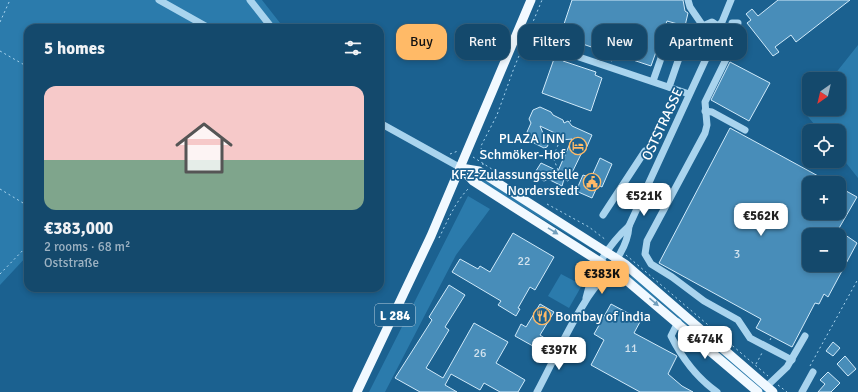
<!DOCTYPE html>
<html lang="en">
<head>
<meta charset="utf-8">
<style>
  :root { --surface:#14496c; --page:#215374; --text:#f1f3f6; --muted:#9db2c2; --line:#33617f; --accent:#ffba67 }
  body { margin:0; font-family:Signika,sans-serif; background:var(--page); color:var(--text); height:100vh; display:flex; flex-direction:column; font-size:15px; white-space:nowrap }
  * { box-sizing:border-box; margin:0 }
  p { font-size:13px; color:var(--muted) }
  .icon { flex:none; width:22px; height:22px; fill:none; stroke:currentColor; stroke-width:2; stroke-linecap:round; stroke-linejoin:round }
  .map { position:relative; flex:1; overflow:hidden }
  .panel { position:absolute; left:24px; top:24px; width:360px; height:268px; display:flex; flex-direction:column; background:var(--surface); border-radius:12px; box-shadow:0 2px 6px #0003,0 0 0 1px var(--line) }
  .panel>* { flex:none }
  .guide { position:absolute; left:396px; top:24px; width:380px; height:36px; display:flex; gap:8px }
  .needle { width:26px; rotate:214deg }
  .controls { position:absolute; left:802px; top:72px; display:grid; gap:8px }
  .controls a { display:grid; place-items:center; width:44px; height:44px; border-radius:8px; background:var(--surface); box-shadow:0 2px 6px #0003,0 0 0 1px var(--line); font-size:20px }
  .price { position:absolute; translate:-50% -34px; padding:0 9px; border-radius:8px; background:#fff; color:#222; font-size:13px; line-height:26px; filter:drop-shadow(0 1px 2px #0008) }
  .price::after { content:''; position:absolute; left:50%; top:24px; width:12px; height:9px; margin-left:-6px; background:inherit; clip-path:polygon(0 0,100% 0,50% 100%) }
  .price.active { background:var(--accent); color:#111 }
  ul { padding:0; list-style:none }
  li { display:grid; align-content:center; gap:8px; height:212px; padding:0 20px }
  li span { display:grid; place-items:center; height:124px; border-radius:12px; color:#555 }
  li>.icon { margin-inline-start:auto }
  span .icon { width:72px; height:72px; fill:#fffc; stroke-width:1 }
  li b { font-size:17px }
  h2 { display:flex; justify-content:space-between; align-items:center; height:48px; padding:0 20px; font-size:17px }
  .tag { padding:0 14px; border-radius:12px; background:var(--surface); box-shadow:0 2px 6px #0003,0 0 0 1px var(--line); font-size:14px; line-height:36px }
  .tag.active { background:var(--accent); color:#111 }
  .map>svg:first-child { display:block }
  .green { fill:#2b7bac }
  .building { fill:#488db9; stroke:#d0eafa; fill-rule:evenodd }
  .lines { fill:none; stroke-linecap:round; stroke-linejoin:round }
  .path { stroke:#a9d4ee; stroke-width:1; stroke-dasharray:2 3; stroke-linecap:butt }
  .minor { stroke:#a9d4ee; stroke-width:7 }
  .major { stroke:#f1f9ff; stroke-width:9 }
  .oneway { fill:#719ebc }
  .labels { text-anchor:middle; stroke-width:3.5; stroke-linejoin:round; paint-order:stroke }
  .number-label { font-size:12px; fill:#d1e2ee }
  .shield { fill:#1b6190; stroke:#bbd0de; stroke-width:1 }
  .shield-label { font-size:13px; font-weight:bold; fill:#fff }
  .street-label { font-size:14px; fill:#fff; stroke:#1b6190 }
  .poi-label { font-size:14px; fill:#fff; stroke:#1b6190; text-anchor:end }
</style>
</head>
<body>
<div class="map">
<svg width="858" height="392" viewBox="0 0 858 392">
  <rect width="100%" height="100%" fill="#1b6190"/>
  <g class="green">
    <path d="M0,0h262l22,28h-256v227l-28,30z"/>
    <path d="M858,45v133l-19,-24v-23h-19l-16,-19 5,-6v3h30v-30h-8z"/>
    <path d="M478,176l115,70 -2,2 -115,-69z"/>
    <path d="M468,196l22,13 -34,46 -71,137h-16z"/>
    <path d="M626,270l142,122h-6l-102,-90 -37,-28z"/>
    <path d="M561,274l21,11 -13,23 -21,-12z"/>
  </g>
  <g class="building">
    <path d="M572,0h111l2,11 3,2 -3,13 -18,-5 -16,45 -36,-12 -3,7 -11,-4 2,-6 -29,-10 -2,5 -7,-2 2,-6 -7,-2z"/>
    <path d="M778,0h72l-54,42 -5,-7 -16,12 4,5 -6,4 -26,-33 4,-3 -5,-6 6,-5 6,7z"/>
    <path d="M555,56l9,3 -1,2 33,11 -1,3 7,3 -11,33 -49,-18z"/>
    <path d="M730,62l40,21 -21,38 -38,-21z"/>
    <path d="M540,107l11,5 2,3 10,5 1,3 4,-2 4,5 20,9 -7,16 -2,-1 -15,31 -4,-2 -2,7 -14,-7 -4,2 -9,-5 -1,-2 7,-11 17,8 14,-32 -10,1 -5,-6 -17,-8 8,19 -1,2 -3,1 -12,-6 -5,-10 4,-9 -2,-4 4,-9z"/>
    <path d="M730,128l101,55h-22v30h30v-26l18,10 -19,33 19,13 -29,54 -4,-3 -5,10 -4,-1 -23,44 -36,-19 5,-9 -102,-56zM809,235h30v30h-30z"/>
    <path d="M600,158l12,6 -10,23 -4,-2 -6,13 -16,-7 7,-16 8,3z"/>
    <path d="M513,233l41,24 -19,33 -5,-3 -12,21 2,1 -4,7 -18,-11 3,-4 -49,-29 8,-13 18,10 2,-3 10,6z"/>
    <path d="M449,285l16,10 -20,32 4,3 -23,38 17,10 31,-55 34,19 -12,21 29,17 -7,12h-18l-16,-9 -4,7 -29,-16 -6,11 12,7h-37l-25,-14 37,-58 -3,-3z"/>
    <path d="M540,304l14,8 -14,23 6,4 -6,11 -25,-14 6,-12 5,3z"/>
    <path d="M611,304l30,16 -7,13 43,23 -9,18 14,12 11,6h-53l-49,-27 13,-25 -10,-6z"/>
    <path d="M833,342l7,6 -7,8 -7,-5z"/>
    <path d="M845,356l11,13 -8,7 -11,-12z"/>
    <path d="M828,372l12,11 -9,9h-13l7,-8 -5,-4z"/>
  </g>
  <g class="lines">
    <g class="path">
      <path d="M0,22l10,-22"/>
      <path d="M0,51l28,16"/>
      <path d="M570,122l1,-3"/>
      <path d="M450,154l8,-3"/>
      <path d="M473,157l36,23"/>
      <path d="M483,165l-2,-19 16,-31 17,-47 28,-68"/>
      <path d="M558,170l-5,-13 8,-19"/>
      <path d="M0,189l28,17"/>
      <path d="M547,204l42,23 17,13"/>
      <path d="M439,238c9,-18 16,-36 30,-50"/>
      <path d="M626,255l142,121"/>
      <path d="M0,274l28,-29"/>
      <path d="M770,340l2,-4"/>
      <path d="M756,364l6,-11"/>
      <path d="M810,366l48,-87"/>
      <path d="M778,385l9,7"/>
    </g>
    <g class="minor">
      <path d="M159,0l50,28"/>
      <path d="M250,0l22,28"/>
      <path d="M688,0l2,7 13,19"/>
      <path d="M732,23h6"/>
      <path d="M718,26l4,-4 9,-22"/>
      <path d="M717,33l13,3 3,9 -28,57 2,23 -2,8 -58,108 -2,13 6,10 21,13 32,24 34,19 12,18 42,22"/>
      <path d="M708,54l-6,-21 1,-7 9,-4 6,4"/>
      <path d="M576,56l113,38"/>
      <path d="M653,81l19,-54 16,5 -19,55"/>
      <path d="M705,111l7,1 33,18"/>
      <path d="M380,123l81,45"/>
      <path d="M603,215l42,-64"/>
      <path d="M586,298c6,-27 23,-54 43,-72"/>
      <path d="M678,322l-7,14c11,22 26,42 46,56"/>
      <path d="M767,386l20,-19 18,-31"/>
      <path d="M537,392c16,-30 30,-62 48,-90 15,-26 42,-45 44,-76l86,-187 3,-13"/>
      <path d="M802,392l11,-20"/>
    </g>
    <g class="major">
      <path d="M461,168l18,3 146,93 148,128"/>
      <path d="M461,168l12,13 146,93 139,118"/>
      <path d="M357,392l74,-156 100,-236"/>
    </g>
  </g>
  <defs><path id="oneway-solid" d="M-6-.8H1V-3.2L6.5 0L1 3.2V.8H-6Z"/></defs>
  <g class="oneway">
    <use href="#oneway-solid" transform="translate(553 231) rotate(32)"/>
    <use href="#oneway-solid" transform="translate(654 302) rotate(40)"/>
  </g>
  <defs>
    <symbol id="hotel-ring" viewBox="-11 -11 22 22"><circle r="9.5" fill="#1b6190" stroke="#ffba67" stroke-width="1.5"/><path d="M-6-4.5h1.5V1H6V5H4.5V3h-9V5H-6ZM-4 0a1.8 1.8 0 1 1 3.6 0ZM.5 0V-2.5h3Q6-2.5 6 0Z" fill="#ffba67"/></symbol>
    <symbol id="civic-ring" viewBox="-11 -11 22 22"><circle r="9.5" fill="#1b6190" stroke="#ffba67" stroke-width="1.5"/><path d="M-.6-6.5H3V-4.5H.6V-3L4-1V1h2V6H-6V1h2V-1L-.6-3ZM-1.2 2.5V6h2.4V2.5Z" fill="#ffba67"/></symbol>
    <symbol id="restaurant-ring" viewBox="-11 -11 22 22"><circle r="9.5" fill="#1b6190" stroke="#ffba67" stroke-width="1.5"/><path d="M-5-6h1v4h1v-4h1v4h1v-4h1v5L-1.5 .5V6h-2V.5L-5-1ZM5-6V6H3V1.5H1.5Q1.5-4 5-6Z" fill="#ffba67"/></symbol>
  </defs>
  <g fill-rule="evenodd">
    <use href="#hotel-ring" x="568" y="136" width="20" height="20"/>
    <use href="#civic-ring" x="582" y="172" width="20" height="20"/>
    <use href="#restaurant-ring" x="532" y="306" width="20" height="20"/>
  </g>
  <g class="labels">
    <g class="number-label">
      <text x="737" y="258">3</text>
      <text x="524" y="265">22</text>
      <text x="631" y="352">11</text>
      <text x="480" y="357">26</text>
    </g>
    <rect class="shield" x="375" y="304" width="40" height="22" rx="3"/>
    <g class="shield-label">
      <text x="395" y="320">L 284</text>
    </g>
    <g class="street-label">
      <text transform="translate(662 124) rotate(-65)" y="5">OSTSTRASSE</text>
    </g>
    <g class="poi-label">
      <text x="565" y="143">PLAZA INN<tspan x="565" dy="16">Schmöker-Hof</tspan></text>
      <text x="579" y="179">KFZ-Zulassungsstelle<tspan x="579" dy="16">Norderstedt</tspan></text>
      <text x="555" y="321" text-anchor="start">Bombay of India</text>
    </g>
  </g>
</svg>
<div class="controls">
<a><svg class="needle" viewBox="-14 -14 28 28"><path d="M0-13l5 13h-10z" fill="#e53935"/><path d="M0 13l5-13h-10z" fill="#9db2c2"/></svg></a>
<a><svg class="icon" aria-label="locate" viewBox="0 0 24 24"><circle cx="12" cy="12" r="6"/><path d="M12 2v4M12 18v4M2 12h4M18 12h4"/></svg></a>
<a>+</a>
<a>−</a>
</div>
<b class="price" style="left:644px;top:217px">€521K</b>
<b class="price" style="left:761px;top:237px">€562K</b>
<b class="price active" style="left:602px;top:295px">€383K</b>
<b class="price" style="left:705px;top:360px">€474K</b>
<b class="price" style="left:559px;top:371px">€397K</b>
<div class="guide">
<a class="tag active">Buy</a>
<a class="tag">Rent</a>
<a class="tag">Filters</a>
<a class="tag">New</a>
<a class="tag">Apartment</a>
</div>
<section class="panel">
<h2>5 homes<svg class="icon" aria-label="filters" viewBox="0 0 24 24"><path d="M4 7h16M4 17h16"/><circle cx="9" cy="7" r="2"/><circle cx="15" cy="17" r="2"/></svg></h2>
<ul>
<li><span style="background:linear-gradient(#f6c9c9 60%,#7fa58c 0)"><svg class="icon" aria-label="home" viewBox="0 0 24 24"><path d="M3 11l9-7 9 7M6 9v11h12V9"/></svg></span><div><b>€383,000</b><p>2 rooms · 68 m²</p><p>Oststraße</p></div></li>
</ul>
</section>
</div>
</body>
</html>
